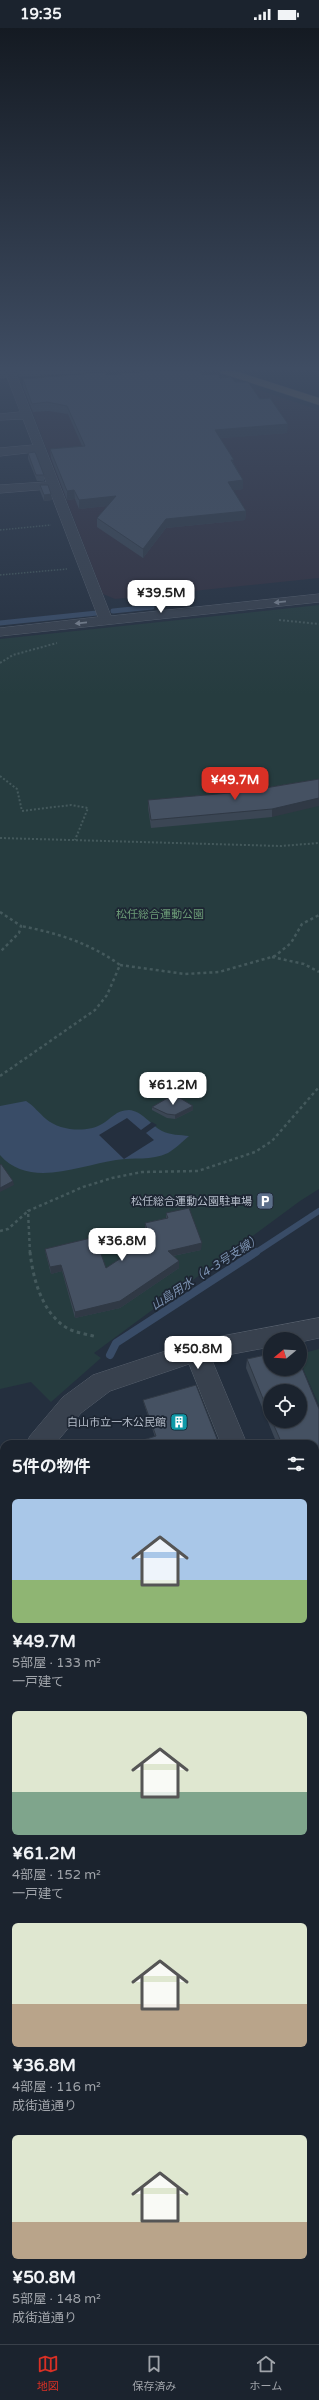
<!DOCTYPE html>
<html lang="ja">
<head>
<meta charset="utf-8">
<style>
  :root { --surface:#1b232e; --page:#242b36; --text:#f1f3f6; --muted:#a0a4aa; --line:#39404a; --accent:#d93025 }
  body { margin:0; font-family:"Varela Round","Noto Sans JP",sans-serif; background:var(--page); color:var(--text); height:100vh; display:flex; flex-direction:column; font-size:15px; white-space:nowrap }
  * { box-sizing:border-box; margin:0 }
  p { font-size:13px; color:var(--muted) }
  .icon { flex:none; width:22px; height:22px; fill:none; stroke:currentColor; stroke-width:2; stroke-linecap:round; stroke-linejoin:round }
  .map { position:relative; flex:1; overflow:hidden }
  .drawer { position:absolute; left:0px; top:1412px; width:319px; height:904px; display:flex; flex-direction:column; background:var(--surface); border-radius:12px 12px 0 0; box-shadow:0 1px 3px #0004,0 0 0 1px var(--line) }
  .drawer>* { flex:none }
  .needle { width:26px; rotate:252deg }
  .controls { position:absolute; left:263px; top:1304px; display:grid; gap:8px }
  .controls a { display:grid; place-items:center; width:44px; height:44px; border-radius:50%; background:var(--surface); box-shadow:0 1px 3px #0004,0 0 0 1px var(--line); font-size:20px }
  .price { position:absolute; translate:-50% -34px; padding:0 9px; border-radius:8px; background:#fff; color:#222; font-size:13px; line-height:26px; filter:drop-shadow(0 1px 2px #0008) }
  .price::after { content:''; position:absolute; left:50%; top:24px; width:12px; height:9px; margin-left:-6px; background:inherit; clip-path:polygon(0 0,100% 0,50% 100%) }
  .price.selected { background:var(--accent); color:#fff }
  ul { padding:0; list-style:none }
  li { display:grid; align-content:center; gap:8px; height:212px; padding:0 12px }
  li span { display:grid; place-items:center; height:124px; border-radius:6px; color:#555 }
  li>.icon { margin-inline-start:auto }
  span .icon { width:72px; height:72px; fill:#fffc; stroke-width:1 }
  li b { font-size:17px }
  h2 { display:flex; justify-content:space-between; align-items:center; height:48px; padding:0 12px; font-size:17px }
  .status { display:flex; justify-content:space-between; align-items:center; height:28px; padding:0 20px; background:var(--surface); direction:ltr }
  .status svg { height:11px; fill:currentColor }
  .dock { display:flex; justify-content:space-around; align-items:center; height:56px; border-top:1px solid var(--line); background:var(--surface); font-size:11px; color:var(--muted) }
  .dock a { display:grid; justify-items:center; gap:2px }
  .dock .selected { color:var(--accent) }
  .map>svg:first-child { display:block }
  .medical { fill:#32303f }
  .green { fill:#263c3f }
  .water { fill:#394c67 }
  .pier { fill:#242f3e }
  .lines { fill:none; stroke-linecap:round; stroke-linejoin:round }
  .stream-far2 { stroke:#394c67; stroke-width:5 }
  .stream-far1 { stroke:#394c67; stroke-width:6 }
  .stream { stroke:#394c67; stroke-width:8 }
  .minor-casing { stroke:#565f6c; stroke-width:1 }
  .major-casing { stroke:#414a57; stroke-width:1 }
  .highway-casing { stroke:#434c59; stroke-width:1 }
  .path-far3 { stroke:#44595c; stroke-width:1.5; stroke-dasharray:1.5 1.5; stroke-linecap:butt }
  .path-far2 { stroke:#44595c; stroke-width:2; stroke-dasharray:2 2; stroke-linecap:butt }
  .path-far1 { stroke:#44595c; stroke-width:2.5; stroke-dasharray:3 3; stroke-linecap:butt }
  .path { stroke:#44595c; stroke-width:3; stroke-dasharray:3.5 3.5; stroke-linecap:butt }
  .minor { fill:#38414e; fill-rule:evenodd }
  .major { fill:#56606e; fill-rule:evenodd }
  .highway { fill:#746855; fill-rule:evenodd }
  .wall { fill:#3b4654; fill-rule:evenodd }
  .shaded-wall { fill:#303945 }
  .building { fill:#455162; stroke:#303945 }
  .oneway { fill:#7c8592 }
  .labels { text-anchor:middle; stroke-width:3.5; stroke-linejoin:round; paint-order:stroke }
  .park-label { font-size:11px; fill:#6b9a76; stroke:#1d2633 }
  .poi-label { font-size:11px; fill:#b4bcc9; stroke:#1d2633; text-anchor:end }
  .water-label { font-size:12px; font-style:italic; fill:#7c92b1; stroke:#1d2633 }
</style>
</head>
<body>
<div class="status"><b>19:35</b><svg viewBox="0 0 49 12"><path d="M0 12V9h3v3zM5 12V6h3v6zM10 12V3h3v9zM15 12V0h3v12zM26 1h20v11H26zM47 4h2v5h-2z"/></svg></div>
<div class="map">
<svg width="319" height="2316" viewBox="0 0 319 2316">
  <rect width="100%" height="100%" fill="#242f3e"/>
  <path class="medical" d="M201,343l118,39v168l-204,21 -12,-5 -80,-206 8,-4z"/>
  <g class="green">
    <path d="M319,577v584l-19,12 -206,152 7,5 -50,44 -20,-20 -31,7v-750z"/>
    <path d="M319,1321v56l-19,-43v-8z"/>
    <path d="M4,1642v157l-4,1v-156z"/>
  </g>
  <path class="water" d="M26,1073c8,5 13,12 20,18 14,12 41,14 56,5 9,-5 14,-14 27,-14 13,1 22,15 33,21 7,4 19,4 27,5 -6,5 -14,13 -21,17 -17,8 -34,4 -52,7 -35,5 -87,29 -116,-5v-49z"/>
  <path class="pier" d="M127,1090l14,12 11,-8 5,3 -11,8 8,7 -30,19 -25,-24z"/>
  <g class="lines">
    <g class="stream-far2">
      <path d="M113,583l39,-4"/>
      <path d="M0,595l97,-10"/>
    </g>
    <path class="stream-far1" d="M255,1225l64,-42"/>
    <g class="stream">
      <path d="M110,1327l6,-12 140,-91"/>
      <path d="M0,1531l4,-4"/>
    </g>
    <defs>
      <g id="minor">
        <path d="M5,343h10l96,245 208,-22v8l-319,34v-8l98,-11 -49,-128 -49,4v-8l46,-3 -11,-30 -35,4v-8l33,-3 -10,-26 -23,1v-6l20,-2z"/>
        <path d="M319,1290v20l-19,4v-3h-30v8l-59,11 36,86h-26l-32,-80 -79,27 -29,22 -26,31h-29l4,-8 33,-39 30,-22 103,-34z"/>
        <path d="M4,1452v28l-4,1v-27z"/>
        <path d="M315,1596l4,2v35l-4,-2z"/>
        <path d="M0,2087l4,2v51l-4,-2z"/>
      </g>
      <g id="major">
        <path d="M0,2284h4v28h15l-1,4h-18z"/>
        <path d="M92,2312h84l2,4h-84z"/>
      </g>
      <path id="highway" d="M220,343h15l84,27v7l-98,-32z"/>
    </defs>
    <use href="#minor" class="minor-casing"/>
    <use href="#major" class="major-casing"/>
    <use href="#highway" class="highway-casing"/>
    <g class="path-far3">
      <path d="M0,502l51,-5"/>
      <path d="M0,547l67,-6"/>
    </g>
    <g class="path-far2">
      <path d="M279,592l40,4"/>
      <path d="M0,635l13,-8 44,-12"/>
      <path d="M0,748l17,13 5,22 49,-6 17,3 -13,32"/>
      <path d="M0,810l281,8 38,-3"/>
    </g>
    <g class="path-far1">
      <path d="M0,884l21,14 -2,7 -19,19"/>
      <path d="M272,929l32,7 15,8"/>
      <path d="M120,937l65,9 34,-2 56,-16 16,-13 11,-19 17,-9"/>
      <path d="M0,1048l95,-66 12,-15 13,-30c-30,-22 -63,-32 -99,-39"/>
      <path d="M0,1203l8,-2 20,-18"/>
      <path d="M30,1225l-2,-42 55,-24 29,-9 30,-6 56,-1 57,-19 17,-11 47,-54"/>
    </g>
    <path class="path" d="M30,1224c3,27 12,61 37,76 9,5 20,6 30,9"/>
    <use href="#minor" class="minor"/>
    <use href="#major" class="major"/>
    <use href="#highway" class="highway"/>
  </g>
  <g class="wall">
    <path d="M0,343h5l1,7 -6,1z"/>
    <path d="M16,343h85v1l-81,5z"/>
    <path d="M314,343h5v6z"/>
    <path d="M107,347h95l18,3 15,4 25,17 27,34 -67,5 14,26 9,16v9l-10,1 13,21 -1,9 -79,8 -23,30 -46,-31v-9l10,-12 -28,3 -4,-10 -8,1 -16,-42 -1,-9 32,-3 -14,-32 -20,-3 -15,1 -10,-25v-8z"/>
    <path d="M28,425l16,22v6h-7l-9,-22z"/>
    <path d="M40,457l11,9 1,6 -8,1 -4,-10z"/>
    <path d="M319,751l-47,38 -121,11 -3,-20v-8l93,-8z"/>
    <path d="M152,1079l41,3 -18,9 -8,-1 -15,-8z"/>
    <path d="M166,1185l35,37 -28,6 6,12 -59,40 -45,10 -13,-47 -11,3 -5,-19 -1,-6 61,19 43,-28 -4,-11v-6l21,-5z"/>
    <path d="M247,1331l72,50v137l-4,-10v-92h-38l-31,-76zM270,1363l30,30h-30z"/>
    <path d="M143,1372l76,44 -64,-7 -11,-33z"/>
  </g>
  <g class="shaded-wall">
    <path d="M288,396l-1,9 -72,6v-9z"/>
    <path d="M243,452v9l-15,2v-9z"/>
    <path d="M74,462l1,9 -8,1v-9z"/>
    <path d="M51,466l1,6 -8,1v-6z"/>
    <path d="M116,468v9l-37,4v-9z"/>
    <path d="M246,483l-1,9 -79,8 -23,30v-9l23,-30z"/>
    <path d="M319,770v8l-47,11v-8z"/>
    <path d="M193,1078v4l-18,9v-4z"/>
    <path d="M13,1153l1,4 -14,7v-4z"/>
    <path d="M202,1215l-1,7 -34,7 1,-6z"/>
    <path d="M179,1233v7l-59,40 -45,10v-6z"/>
    <path d="M61,1237l1,6 -11,3 -1,-7z"/>
  </g>
  <g class="building">
    <path d="M152,343h47l3,4 16,-1 2,4 11,-1 4,5h13l12,17 10,-1 18,26 -73,6 19,30h-3l12,20 -15,2 18,29 -80,8 -23,30 -46,-31 19,-22 -37,4 -5,-10 -7,1 -17,-42 35,-3 -18,-40 -20,-4 -15,2 -9,-25 82,-7 2,3z"/>
    <path d="M35,424l9,23h-8l-8,-22z"/>
    <path d="M40,457h8l3,9 -7,1z"/>
    <path d="M319,751v19l-47,11 -121,11 -3,-20 93,-8z"/>
    <path d="M171,1068l9,2 13,8 -18,9 -8,-1 -15,-7z"/>
    <path d="M1,1136l12,17 -13,7v-23z"/>
    <path d="M189,1180l13,35 -34,8 11,10 -59,40 -45,11 -14,-47 -11,2 -5,-18 50,-12 11,31 44,-29 -5,-16 23,-5 -2,-5z"/>
    <path d="M270,1326v15h30v-6l19,46v125l-4,-10v-80h-33l-10,-23h28v-30h-30v25l-23,-57z"/>
    <path d="M196,1357l23,59h-89l26,-8 -13,-36z"/>
  </g>
  <defs><path id="oneway-solid" d="M-6-.8H1V-3.2L6.5 0L1 3.2V.8H-6Z"/></defs>
  <g class="oneway">
    <use href="#oneway-solid" transform="translate(280 574) rotate(174)"/>
    <use href="#oneway-solid" transform="translate(81 595) rotate(174)"/>
  </g>
  <linearGradient id="sky" x2="0" y2="1"><stop stop-color="#141a22"/><stop offset="0.51" stop-color="#3f4d63"/><stop offset="1" stop-color="#3f4d63" stop-opacity="0"/></linearGradient>
  <rect width="319" height="667" fill="url(#sky)"/>
  <defs>
    <symbol id="parking-square" viewBox="-11 -11 22 22"><rect x="-9" y="-9" width="18" height="18" rx="4" fill="#5c6f8a" stroke="#1d2633"/><path d="M-3.5-5.5H1a3.5 3.5 0 0 1 0 7H-1V5.5H-3.5ZM-1-3.4V-.6H.8a1.4 1.4 0 0 0 0-2.8Z" fill="#fff"/></symbol>
    <symbol id="building-square" viewBox="-11 -11 22 22"><rect x="-9" y="-9" width="18" height="18" rx="4" fill="#0f9aa8" stroke="#1d2633"/><path d="M-4-6H4V6H1V3H-1V6H-4ZM-2.5-4.3h1.7v1.8h-1.7ZM.8-4.3h1.7v1.8H.8ZM-2.5-1h1.7V.8h-1.7ZM.8-1h1.7V.8H.8Z" fill="#fff"/></symbol>
  </defs>
  <g fill-rule="evenodd">
    <use href="#parking-square" x="255" y="1163" width="20" height="20"/>
    <use href="#building-square" x="169" y="1384" width="20" height="20"/>
  </g>
  <g class="labels">
    <g class="park-label">
      <text x="160" y="890">松任総合運動公園</text>
    </g>
    <g class="poi-label">
      <text x="252" y="1177">松任総合運動公園駐車場</text>
      <text x="166" y="1398">白山市立一木公民館</text>
    </g>
    <g class="water-label">
      <text transform="translate(206 1244) rotate(-33)" y="4">山島用水（4-3号支線）</text>
    </g>
  </g>
</svg>
<div class="controls">
<a><svg class="needle" viewBox="-14 -14 28 28"><path d="M0-13l5 13h-10z" fill="#e53935"/><path d="M0 13l5-13h-10z" fill="#a0a4aa"/></svg></a>
<a><svg class="icon" aria-label="locate" viewBox="0 0 24 24"><circle cx="12" cy="12" r="6"/><path d="M12 2v4M12 18v4M2 12h4M18 12h4"/></svg></a>
</div>
<b class="price" style="left:161px;top:586px">¥39.5M</b>
<b class="price selected" style="left:235px;top:773px">¥49.7M</b>
<b class="price" style="left:173px;top:1078px">¥61.2M</b>
<b class="price" style="left:122px;top:1234px">¥36.8M</b>
<b class="price" style="left:198px;top:1342px">¥50.8M</b>
<section class="drawer">
<h2>5件の物件<svg class="icon" aria-label="filters" viewBox="0 0 24 24"><path d="M4 7h16M4 17h16"/><circle cx="9" cy="7" r="2"/><circle cx="15" cy="17" r="2"/></svg></h2>
<ul>
<li><span style="background:linear-gradient(#a9c7e8 65%,#8fb573 0)"><svg class="icon" aria-label="home" viewBox="0 0 24 24"><path d="M3 11l9-7 9 7M6 9v11h12V9"/></svg></span><div><b>¥49.7M</b><p>5部屋 · 133 m²</p><p>一戸建て</p></div></li>
<li><span style="background:linear-gradient(#dfe7d0 65%,#7fa58c 0)"><svg class="icon" aria-label="home" viewBox="0 0 24 24"><path d="M3 11l9-7 9 7M6 9v11h12V9"/></svg></span><div><b>¥61.2M</b><p>4部屋 · 152 m²</p><p>一戸建て</p></div></li>
<li><span style="background:linear-gradient(#dfe7d0 65%,#b9a48a 0)"><svg class="icon" aria-label="home" viewBox="0 0 24 24"><path d="M3 11l9-7 9 7M6 9v11h12V9"/></svg></span><div><b>¥36.8M</b><p>4部屋 · 116 m²</p><p>成街道通り</p></div></li>
<li><span style="background:linear-gradient(#dfe7d0 70%,#b9a48a 0)"><svg class="icon" aria-label="home" viewBox="0 0 24 24"><path d="M3 11l9-7 9 7M6 9v11h12V9"/></svg></span><div><b>¥50.8M</b><p>5部屋 · 148 m²</p><p>成街道通り</p></div></li>
</ul>
</section>
</div>
<nav class="dock">
<a class="selected"><svg class="icon" aria-label="map" viewBox="0 0 24 24"><path d="M3 6l6-2 6 2 6-2v14l-6 2-6-2-6 2zM9 4v14M15 6v14"/></svg>地図</a>
<a><svg class="icon" aria-label="saved" viewBox="0 0 24 24"><path d="M7 4h10v16l-5-4-5 4z"/></svg>保存済み</a>
<a><svg class="icon" aria-label="home" viewBox="0 0 24 24"><path d="M3 11l9-7 9 7M6 9v11h12V9"/></svg>ホーム</a>
</nav>
</body>
</html>
